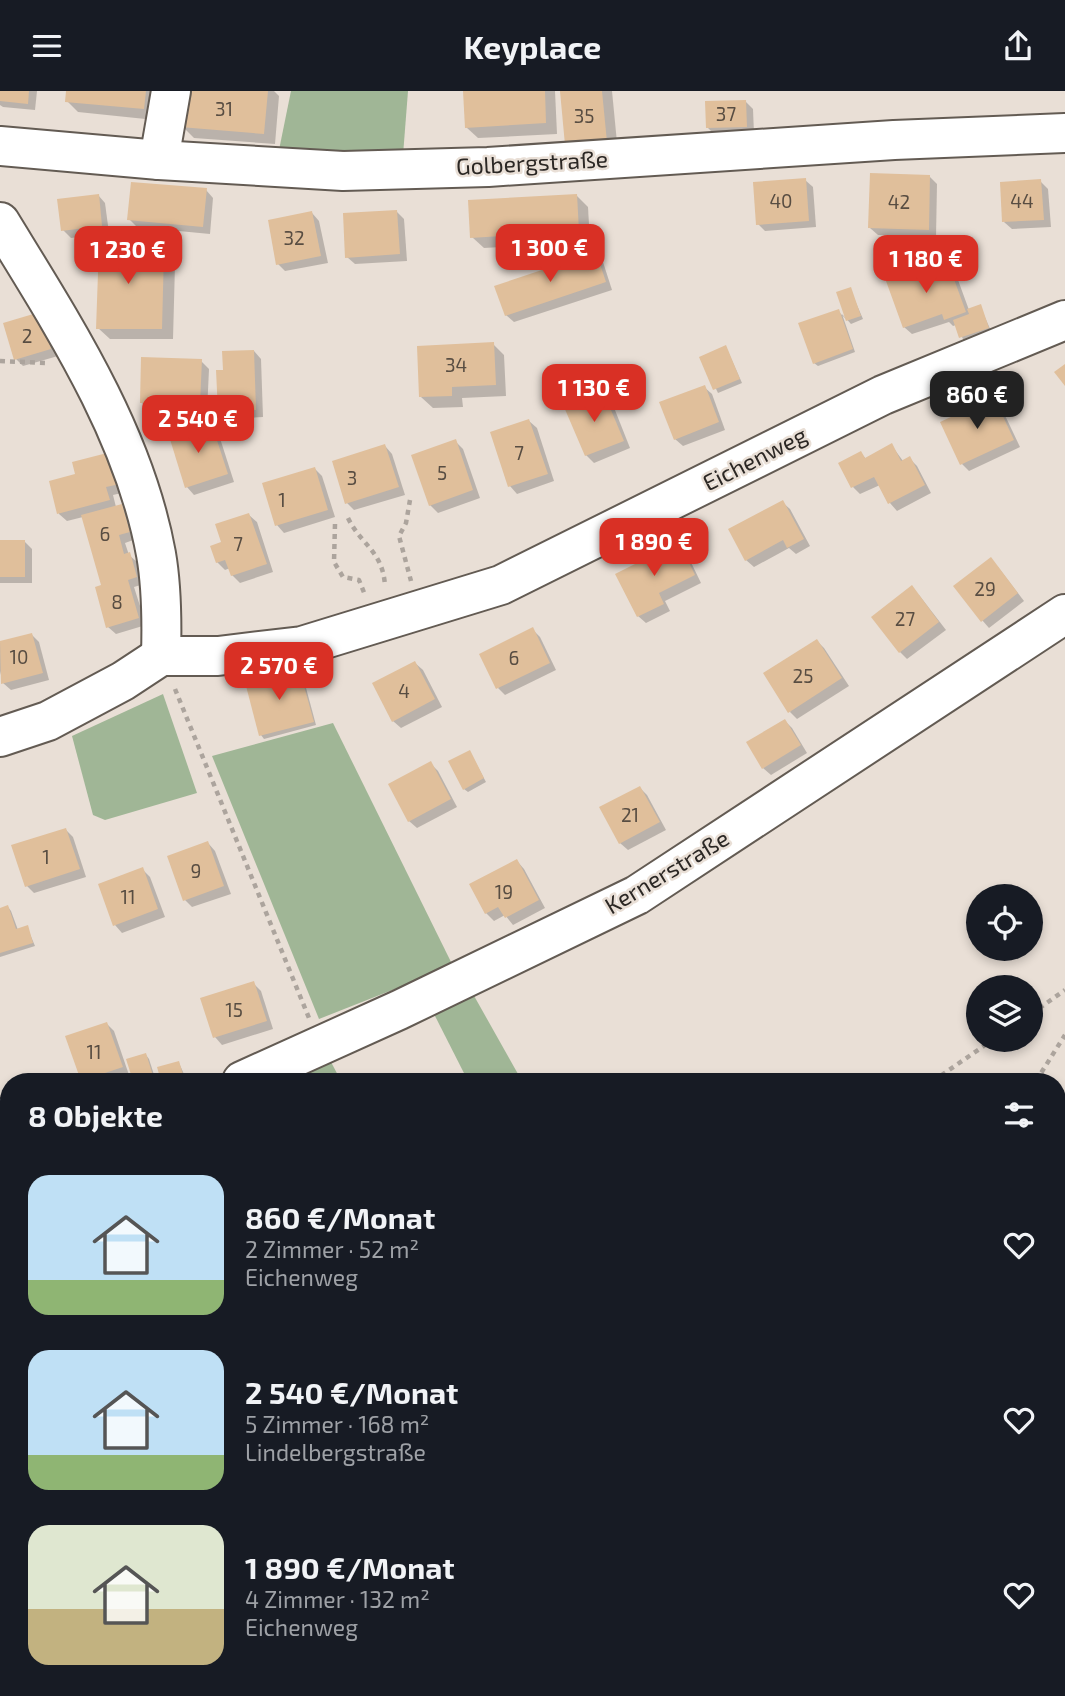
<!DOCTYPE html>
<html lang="de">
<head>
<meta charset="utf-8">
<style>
  :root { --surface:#171b24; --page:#242831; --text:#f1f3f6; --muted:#9ea1a6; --accent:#d93025 }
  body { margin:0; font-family:"Exo 2",sans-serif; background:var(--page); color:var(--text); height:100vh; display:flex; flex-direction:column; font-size:26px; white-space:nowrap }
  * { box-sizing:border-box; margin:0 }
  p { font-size:23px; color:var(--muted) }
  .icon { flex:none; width:38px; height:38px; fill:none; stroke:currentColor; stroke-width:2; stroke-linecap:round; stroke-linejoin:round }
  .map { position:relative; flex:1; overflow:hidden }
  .side { position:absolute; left:0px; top:982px; width:1066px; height:625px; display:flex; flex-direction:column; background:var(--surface); border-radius:28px 28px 0 0; box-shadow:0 4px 10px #0003 }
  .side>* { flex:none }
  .tools { position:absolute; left:966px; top:793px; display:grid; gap:14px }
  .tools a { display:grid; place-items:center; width:77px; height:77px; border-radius:50%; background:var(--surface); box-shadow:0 4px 10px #0003; font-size:35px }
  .price { position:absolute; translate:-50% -60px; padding:0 16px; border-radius:14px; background:var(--accent); color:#fff; font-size:23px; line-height:46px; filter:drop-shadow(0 2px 4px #0008) }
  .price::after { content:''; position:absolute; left:50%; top:42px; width:21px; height:16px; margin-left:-10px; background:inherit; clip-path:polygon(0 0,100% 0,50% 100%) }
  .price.current { background:#222; color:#fff }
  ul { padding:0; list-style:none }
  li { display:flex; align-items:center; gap:21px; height:175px; padding:0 28px }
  li span { display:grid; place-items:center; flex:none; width:196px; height:140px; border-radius:21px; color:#555 }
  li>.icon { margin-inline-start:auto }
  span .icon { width:84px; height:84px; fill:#fffc; stroke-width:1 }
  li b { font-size:30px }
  h2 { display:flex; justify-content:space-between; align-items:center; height:84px; padding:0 28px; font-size:30px }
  header { display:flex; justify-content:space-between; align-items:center; height:91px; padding:0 28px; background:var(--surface); font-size:32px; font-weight:700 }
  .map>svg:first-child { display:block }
  .green { fill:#a0b696 }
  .shadow { fill:#0003 }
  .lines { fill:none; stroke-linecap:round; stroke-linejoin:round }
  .stream { stroke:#86bfc8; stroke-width:9 }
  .building { fill:#e0bf9b }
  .minor-casing { stroke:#635b53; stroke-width:42 }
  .path { stroke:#aca49d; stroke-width:4.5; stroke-dasharray:5 5; stroke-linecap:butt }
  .minor { stroke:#fff; stroke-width:38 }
  .labels { text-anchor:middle; stroke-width:5; stroke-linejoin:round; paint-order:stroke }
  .number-label { font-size:19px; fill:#584d42 }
  .street-label { font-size:23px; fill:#2b2724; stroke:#e9dfd6 }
</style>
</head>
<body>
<header><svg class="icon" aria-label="menu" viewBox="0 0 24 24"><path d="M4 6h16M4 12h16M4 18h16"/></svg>Keyplace<svg class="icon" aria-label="share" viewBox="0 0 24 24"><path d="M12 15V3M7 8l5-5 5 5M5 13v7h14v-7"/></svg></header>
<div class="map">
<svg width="1065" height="1605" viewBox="0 0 1065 1605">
  <rect width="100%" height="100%" fill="#e9dfd6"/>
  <g class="green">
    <path d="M291,0h117l-5,64 -124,-5z"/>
    <path d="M163,603l34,99 -92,27 -12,-5 -21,-79z"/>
    <path d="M333,632l120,243 -134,53 -107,-263z"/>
    <path d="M473,903l49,87h-54l-34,-67z"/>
    <path d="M331,971l10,19h-29l-4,-9z"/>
    <rect x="0" y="1226" width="9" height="21"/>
    <path d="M0,1418h9v58l-9,20z"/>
    <path d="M1065,1578v27h-13c4,-9 7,-18 13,-27z"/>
    <path d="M442,1598h87l-5,7h-65z"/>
  </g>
  <g class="shadow">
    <path d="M0,0h37l-2,19 -32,-3 -3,-2z"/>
    <path d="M67,0h91l-3,29 -77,-8 -11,-11z"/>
    <path d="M185,0h89l5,5 -4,48 -81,-6 -12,-12z"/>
    <path d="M465,0h90l2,43 -79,4 -12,-11z"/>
    <path d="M562,0h50l6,62z"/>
    <path d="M746,11l7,7 1,25 -39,1 -8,-8z"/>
    <path d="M930,86l7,7 -1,53 -58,-2 -8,-7z"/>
    <path d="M805,89l8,7 3,40 -51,4 -7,-7z"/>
    <path d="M1040,90l8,8 3,38 -39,2 -8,-7z"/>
    <path d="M206,99l7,8 -3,36 -73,-7 -8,-8z"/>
    <path d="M98,104l7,8 4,30 -38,5 -8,-8z"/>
    <path d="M576,104l12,12 2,35 -106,6 -12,-11z"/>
    <path d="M397,121l7,7 3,42 -52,3 -8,-7z"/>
    <path d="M312,122l7,8 9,42 -43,8 -7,-7z"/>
    <path d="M124,141l11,12 3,10h25l12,11 -2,74h-63l-12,-11 1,-55z"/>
    <path d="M595,163l8,8 9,28 -98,32 -8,-7z"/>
    <path d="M947,171l7,7 15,41 11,-4 11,25 -27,10 -8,-16 -3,1 -4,-4 -37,12 -8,-7z"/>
    <path d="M850,198l13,30 -12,5 -9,-10 13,38 -37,14 -4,-3 24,-52 9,9z"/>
    <path d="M47,230l11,35 -35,10 -7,-7z"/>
    <path d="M493,253l11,11 2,41 -44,2 1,9 -30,1 -12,-11z"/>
    <path d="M726,256l16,36 -24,10 -17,-36z"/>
    <path d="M254,260l7,8 2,58 -36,2 -8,-8 6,-39z"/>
    <path d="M201,270l8,8 -2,43 -58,-2 -8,-8z"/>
    <path d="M704,296l8,7 13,36 -42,16 -8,-7z"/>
    <path d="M603,302l8,7 19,48 -36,15 -8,-8z"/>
    <path d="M994,308l7,8 19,40 -51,24 -7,-7z"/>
    <path d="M529,330l8,7 17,53 -37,13 -7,-8z"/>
    <path d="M210,333l8,8 16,50 -40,13 -7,-8z"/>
    <path d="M455,350l8,8 17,49 -42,15 -8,-8z"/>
    <path d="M385,355l7,8 13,41 -51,15 -7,-7z"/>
    <path d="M892,355l11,15 6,-3 8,8 14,27 -34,18 -7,-8 -10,-18 -20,9 -7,-7 8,-34 5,6z"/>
    <path d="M110,363l16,38 -13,3 3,12 5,-1 8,7 7,26 -11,4 4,12 8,7 7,22 -10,3 12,38 -30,9 -8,-7 -5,-41 -20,-69 -16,4 -8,-7 -8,-32 26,-7z"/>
    <path d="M315,378l7,7 13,41 -51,16 -7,-8z"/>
    <path d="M782,411l8,7 20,37 -14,8 -7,-6 -35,19 -8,-7z"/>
    <path d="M249,424l8,7 16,50 -33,11 -8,-8 -2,-7 -5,2 -8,-8 6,-19z"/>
    <path d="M0,451h25l7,7v34h-32z"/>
    <path d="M678,453l8,8 15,31 -36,18 5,10 -24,12 -8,-7z"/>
    <path d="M998,476l26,34 -35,27 -7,-8z"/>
    <path d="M919,504l27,35 -39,29 -7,-7z"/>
    <path d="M532,538l8,8 16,33 -51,25 -7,-7z"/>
    <path d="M32,544l7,7 10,38 -38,10 -8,-7 -3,-12v-28z"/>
    <path d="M817,550l7,7 25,38 -52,33 -7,-7z"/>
    <path d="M415,572l8,7 19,37 -41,21 -8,-7z"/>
    <path d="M299,579l3,3 14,52 -52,14 -3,-4z"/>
    <path d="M785,630l7,7 15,25 -36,22 -8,-7z"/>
    <path d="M470,661l16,30 -18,10 -4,-3z"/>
    <path d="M431,673l7,7 19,36 -40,21 -8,-7z"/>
    <path d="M640,697l7,7 19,35 -38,20 -8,-7z"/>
    <path d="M66,739l7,7 13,40 -52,16 -7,-7z"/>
    <path d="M208,752l7,8 16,43 -39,13 -7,-7z"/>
    <path d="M517,770l7,8 21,39 -32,17 -8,-10 -11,6 -8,-8z"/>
    <path d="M142,778l8,8 15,40 -43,16 -7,-8z"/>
    <path d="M8,816l3,4 7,19 9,-3 8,19 -35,11v-47z"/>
    <path d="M253,892l8,8 12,38 -51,16 -7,-8z"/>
    <path d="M107,933l7,7 15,44 -20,6h-26z"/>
    <path d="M146,964l3,4 7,22h-21l-7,-20z"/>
    <path d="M179,972l8,18h-24l-4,-12z"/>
    <path d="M0,1149l9,1v62h-9z"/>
  </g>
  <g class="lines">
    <path class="stream" d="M0,1238h9"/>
  </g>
  <g class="building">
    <path d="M0,0h29l-1,13 -28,-3z"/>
    <path d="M66,0h80l-2,18 -79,-7z"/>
    <path d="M183,0h85l-4,43 -84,-7z"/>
    <path d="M463,0h82l1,32 -81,5z"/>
    <path d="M560,0h42l5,51 -42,3z"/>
    <path d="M746,9l1,27 -41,1 -1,-27z"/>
    <path d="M870,82l60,2 -1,55 -61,-2z"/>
    <path d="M806,87l3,43 -53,4 -3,-43z"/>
    <path d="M1041,88l3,41 -42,2 -2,-40z"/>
    <path d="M131,91l76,6 -4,39 -76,-7z"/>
    <path d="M99,103l3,32 -41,5 -4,-32z"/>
    <path d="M577,103l2,37 -109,7 -2,-38z"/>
    <path d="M397,119l3,44 -55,4 -2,-45z"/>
    <path d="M312,120l9,45 -45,9 -8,-45z"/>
    <path d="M124,139l10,37h5v-15h25l-2,77h-66l2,-56 -6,-32z"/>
    <path d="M596,161l10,30 -101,34 -11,-30z"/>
    <path d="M947,169l19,52 -22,8 -2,-6 -39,14 -17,-47z"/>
    <path d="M851,196l10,29 -15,5 -10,-29z"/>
    <path d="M981,213l8,24 -30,10 -6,-18 16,-6 -2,-5z"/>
    <path d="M839,218l14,40 -40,15 -15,-41z"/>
    <path d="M40,221l11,37 -37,11 -11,-37z"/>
    <path d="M494,251l2,43 -44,2v9l-33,1 -2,-51z"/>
    <path d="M726,254l14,34 -27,11 -14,-33z"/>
    <path d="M254,259l2,60 -38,2 -2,-42h7l-1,-19z"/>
    <path d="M141,266l61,2 -2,46 -60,-2z"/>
    <path d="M1065,273v22l-11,-14z"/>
    <path d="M705,294l14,37 -45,18 -15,-38z"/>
    <path d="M603,300l21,50 -39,15 -21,-49z"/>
    <path d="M994,306l20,43 -54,25 -20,-43z"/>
    <path d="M529,328l19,55 -40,13 -18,-55z"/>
    <path d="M211,331l17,52 -43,14 -16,-52z"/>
    <path d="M456,348l17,51 -44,16 -18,-51z"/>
    <path d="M892,352l9,18 9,-5 15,29 -37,19 -14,-27 -23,11 -13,-25 23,-12 4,7z"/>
    <path d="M385,353l14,43 -54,17 -13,-43z"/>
    <path d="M111,361l9,32 -14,3 4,13 -53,14 -8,-33 26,-7 -3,-12z"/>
    <path d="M315,376l13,43 -53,16 -13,-43z"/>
    <path d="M783,409l21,39 -17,9 -4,-8 -38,21 -17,-32z"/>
    <path d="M122,413l8,28 -11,3 5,19 6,-2 7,25 -9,3 11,38 -33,10 -11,-41 6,-2 -20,-70z"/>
    <path d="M249,422l18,51 -36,12 -6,-16 -9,3 -6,-17 11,-4 -6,-18z"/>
    <rect x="0" y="449" width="25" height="37"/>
    <path d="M679,451l16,33 -36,18 5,11 -27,13 -22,-43z"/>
    <path d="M991,466l27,36 -37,29 -28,-36z"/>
    <path d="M912,494l27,37 -40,31 -28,-36z"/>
    <path d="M533,536l17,36 -54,26 -17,-35z"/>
    <path d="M32,542l11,40 -42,11 -1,-43z"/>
    <path d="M817,548l25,39 -54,35 -25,-40z"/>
    <path d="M415,570l20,38 -43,23 -20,-39z"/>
    <path d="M299,577l15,54 -55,14 -14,-54z"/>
    <path d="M785,628l16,26 -39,24 -16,-27z"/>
    <path d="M470,659l14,28 -21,12 -15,-29z"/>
    <path d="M431,670l20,38 -43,23 -20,-38z"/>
    <path d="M640,695l20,36 -41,22 -20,-37z"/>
    <path d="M66,737l14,41 -55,18 -14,-42z"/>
    <path d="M208,750l16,45 -41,15 -16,-45z"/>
    <path d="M517,768l22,41 -34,18 -7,-11 -13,7 -16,-30z"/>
    <path d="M143,776l15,42 -45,17 -15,-42z"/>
    <path d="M8,814l8,24 12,-4 5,18 -33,10v-45z"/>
    <path d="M254,890l13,40 -54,17 -13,-40z"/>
    <path d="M107,931l16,45 -42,14 -16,-45z"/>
    <path d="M146,962l8,26 -21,2 -7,-22z"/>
    <path d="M179,970l6,20h-24l-4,-14z"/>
    <path d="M0,1147h8l-3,59 -5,-1z"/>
  </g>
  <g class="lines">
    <defs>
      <g id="minor">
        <path d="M0,55l159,14 184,11 145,-4 406,-27 171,-7"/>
        <path d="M159,69l12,-69"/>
        <path d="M0,131c63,103 134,211 156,332 6,34 6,68 5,102"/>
        <path d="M161,565h57l84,-10 199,-61 382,-190 182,-75"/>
        <path d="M0,646l48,-16 75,-40 38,-25"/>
        <path d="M242,990l157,-71 238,-115 428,-281"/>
        <path d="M0,1027l9,18"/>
      </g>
    </defs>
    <use href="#minor" class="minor-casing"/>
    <g class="path">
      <path d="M0,270l46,2"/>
      <path d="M410,409l-4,23 -7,13 12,45"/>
      <path d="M348,427c13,27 35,33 37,68"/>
      <path d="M335,433l-1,38 9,15 16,3 6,15"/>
      <path d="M175,598l134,329"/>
      <path d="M1031,923l34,-24"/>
      <path d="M933,990l61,-42"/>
      <path d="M1036,990l29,-46"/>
      <path d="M0,1513l9,-21"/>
      <path d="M1057,1576l8,-12"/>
      <path d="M290,1605l3,-7"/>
      <path d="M681,1605l1,-7"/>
      <path d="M1041,1605l4,-7"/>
    </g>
    <use href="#minor" class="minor"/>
  </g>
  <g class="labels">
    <g class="number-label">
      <text x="224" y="25">31</text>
      <text x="726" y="30">37</text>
      <text x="584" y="32">35</text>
      <text x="781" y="117">40</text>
      <text x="1022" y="117">44</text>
      <text x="899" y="118">42</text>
      <text x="294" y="154">32</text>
      <text x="27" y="252">2</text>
      <text x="456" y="281">34</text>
      <text x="519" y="369">7</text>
      <text x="442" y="389">5</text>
      <text x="352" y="394">3</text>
      <text x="282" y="416">1</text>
      <text x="105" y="450">6</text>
      <text x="238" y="460">7</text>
      <text x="985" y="505">29</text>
      <text x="117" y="518">8</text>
      <text x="905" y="535">27</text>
      <text x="19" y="573">10</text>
      <text x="514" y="574">6</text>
      <text x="803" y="592">25</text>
      <text x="404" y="607">4</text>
      <text x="630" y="731">21</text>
      <text x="46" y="773">1</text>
      <text x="196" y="787">9</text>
      <text x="504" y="808">19</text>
      <text x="128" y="813">11</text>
      <text x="234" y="926">15</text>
      <text x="94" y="968">11</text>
    </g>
    <g class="street-label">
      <text transform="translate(532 72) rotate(-3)" y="8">Golbergstraße</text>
      <text transform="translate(755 368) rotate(-27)" y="8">Eichenweg</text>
      <text transform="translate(667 781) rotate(-31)" y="8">Kernerstraße</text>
    </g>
  </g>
</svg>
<div class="tools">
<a><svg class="icon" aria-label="locate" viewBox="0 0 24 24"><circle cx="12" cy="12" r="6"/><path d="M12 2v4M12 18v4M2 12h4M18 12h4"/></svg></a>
<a><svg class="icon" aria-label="layers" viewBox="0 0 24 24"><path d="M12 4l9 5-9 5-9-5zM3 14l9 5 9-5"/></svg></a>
</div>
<b class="price" style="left:550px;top:193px">1 300 €</b>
<b class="price" style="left:128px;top:195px">1 230 €</b>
<b class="price" style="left:926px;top:204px">1 180 €</b>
<b class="price" style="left:594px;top:333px">1 130 €</b>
<b class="price current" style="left:977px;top:340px">860 €</b>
<b class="price" style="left:198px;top:364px">2 540 €</b>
<b class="price" style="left:654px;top:487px">1 890 €</b>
<b class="price" style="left:279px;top:611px">2 570 €</b>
<section class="side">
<h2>8 Objekte<svg class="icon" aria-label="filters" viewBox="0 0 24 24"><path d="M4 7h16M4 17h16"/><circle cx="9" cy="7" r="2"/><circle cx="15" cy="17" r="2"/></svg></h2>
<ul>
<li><span style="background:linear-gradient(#bfe0f5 75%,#8fb573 0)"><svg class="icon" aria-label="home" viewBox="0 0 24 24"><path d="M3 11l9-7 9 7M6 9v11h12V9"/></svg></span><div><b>860 €/Monat</b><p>2 Zimmer · 52 m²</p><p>Eichenweg</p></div><svg class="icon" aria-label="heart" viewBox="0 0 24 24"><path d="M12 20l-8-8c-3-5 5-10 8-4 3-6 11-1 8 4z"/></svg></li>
<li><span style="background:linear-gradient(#bfe0f5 75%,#8fb573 0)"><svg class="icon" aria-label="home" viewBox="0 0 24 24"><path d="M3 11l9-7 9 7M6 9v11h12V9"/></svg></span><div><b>2 540 €/Monat</b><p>5 Zimmer · 168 m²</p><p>Lindelbergstraße</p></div><svg class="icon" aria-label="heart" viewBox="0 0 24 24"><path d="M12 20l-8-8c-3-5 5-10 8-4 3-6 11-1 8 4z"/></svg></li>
<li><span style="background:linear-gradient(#dfe7d0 60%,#c2b280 0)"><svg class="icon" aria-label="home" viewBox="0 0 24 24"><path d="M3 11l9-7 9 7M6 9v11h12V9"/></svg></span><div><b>1 890 €/Monat</b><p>4 Zimmer · 132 m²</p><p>Eichenweg</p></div><svg class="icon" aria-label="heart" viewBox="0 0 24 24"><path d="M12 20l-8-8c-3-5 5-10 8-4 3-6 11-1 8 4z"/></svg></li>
</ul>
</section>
</div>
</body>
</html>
